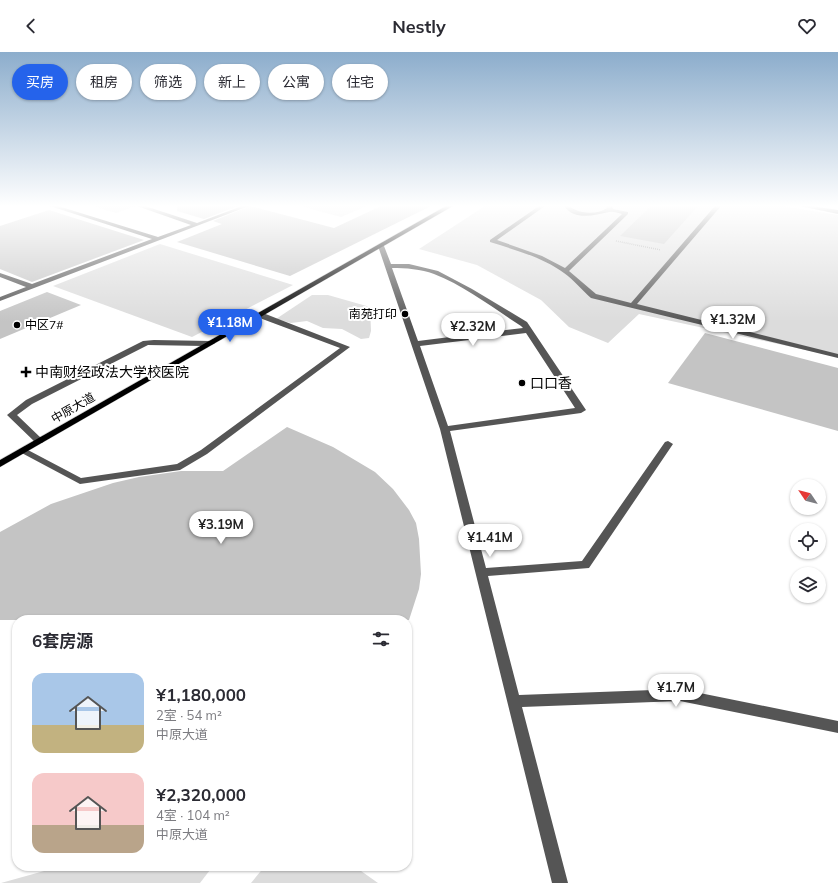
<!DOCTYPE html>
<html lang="zh">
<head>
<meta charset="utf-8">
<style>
  :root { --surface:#fff; --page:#f7f7f7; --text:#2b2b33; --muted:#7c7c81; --accent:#2563eb }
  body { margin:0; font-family:Mulish,"Noto Sans SC",sans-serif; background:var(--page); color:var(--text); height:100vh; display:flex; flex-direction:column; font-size:15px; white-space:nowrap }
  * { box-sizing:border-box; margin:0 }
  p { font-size:13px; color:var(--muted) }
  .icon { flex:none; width:22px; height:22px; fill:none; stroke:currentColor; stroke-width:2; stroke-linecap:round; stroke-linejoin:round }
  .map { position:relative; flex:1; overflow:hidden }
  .sheet { position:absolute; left:12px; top:563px; width:400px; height:256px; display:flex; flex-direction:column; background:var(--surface); border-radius:16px; box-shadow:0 1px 3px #0004 }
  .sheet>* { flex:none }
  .top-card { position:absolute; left:12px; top:12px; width:400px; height:36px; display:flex; gap:8px }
  .needle { width:26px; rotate:305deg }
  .fabs { position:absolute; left:790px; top:427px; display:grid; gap:8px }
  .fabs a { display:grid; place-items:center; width:36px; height:36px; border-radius:50%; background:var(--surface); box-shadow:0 1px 3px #0004; font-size:20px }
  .price { position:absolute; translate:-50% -34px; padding:0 9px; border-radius:14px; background:#fff; color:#222; font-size:13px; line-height:26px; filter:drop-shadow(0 1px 2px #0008) }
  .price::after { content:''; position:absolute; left:50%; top:24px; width:12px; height:9px; margin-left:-6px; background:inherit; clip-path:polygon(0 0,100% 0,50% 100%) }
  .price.active { background:var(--accent); color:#fff }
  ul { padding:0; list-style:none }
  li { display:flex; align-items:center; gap:12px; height:100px; padding:0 20px }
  li span { display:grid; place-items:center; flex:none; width:112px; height:80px; border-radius:12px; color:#555 }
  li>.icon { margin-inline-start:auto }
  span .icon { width:48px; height:48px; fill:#fffc; stroke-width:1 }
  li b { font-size:17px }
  h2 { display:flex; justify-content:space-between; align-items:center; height:48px; padding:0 20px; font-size:17px }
  .tag { padding:0 14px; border-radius:18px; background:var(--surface); box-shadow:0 1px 3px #0004; font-size:14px; line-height:36px }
  .tag.active { background:var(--accent); color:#fff }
  header { display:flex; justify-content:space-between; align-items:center; height:52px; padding:0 20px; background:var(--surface); font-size:18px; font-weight:700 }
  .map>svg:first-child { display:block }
  .green { fill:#dcdcdc }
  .building { fill:#c4c4c4 }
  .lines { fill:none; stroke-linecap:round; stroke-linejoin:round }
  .major-casing { stroke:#dbdbdb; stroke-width:1 }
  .path { stroke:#777; stroke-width:1.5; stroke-dasharray:0.5 1.5; stroke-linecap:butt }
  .minor { fill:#555; fill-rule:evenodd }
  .major { fill:#000; fill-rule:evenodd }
  .poi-dot { fill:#000; stroke:#fff; stroke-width:1.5 }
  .labels { text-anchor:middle; stroke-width:4; stroke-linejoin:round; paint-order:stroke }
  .far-poi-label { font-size:12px; fill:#000; stroke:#fff; text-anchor:end }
  .far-street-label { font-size:12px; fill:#000; stroke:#fff }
  .poi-label { font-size:14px; fill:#000; stroke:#fff; text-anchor:start }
</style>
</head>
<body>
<header><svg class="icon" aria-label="back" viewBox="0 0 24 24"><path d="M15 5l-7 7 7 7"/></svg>Nestly<svg class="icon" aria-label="heart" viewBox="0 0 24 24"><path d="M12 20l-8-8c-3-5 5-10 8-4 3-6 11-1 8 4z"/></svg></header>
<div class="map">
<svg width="838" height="831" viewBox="0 0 838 831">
  <rect width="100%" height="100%" fill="#fff"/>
  <g class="green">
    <path d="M93,154h43l-20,7z"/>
    <path d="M300,154h67l-26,11z"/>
    <path d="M485,154h297l56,9v142l-199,-43 -31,29 -39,-16 -28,-27 -64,-35 -58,-16z"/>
    <path d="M160,192l133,41 -101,52 -139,-51z"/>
    <path d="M312,243h16l42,12 1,24 -2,7 -8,1 -19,-10 -19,-1 -16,-7 -16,2 -15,-4z"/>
    <path d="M62,814h151l-13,17h-199z"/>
    <path d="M265,814h89l24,17h-127z"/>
  </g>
  <g class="building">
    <path d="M177,154h61l-34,13 -27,-8z"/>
    <path d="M250,154l84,22 47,-22h50l-141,70 -113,-34 45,-18 -9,-3z"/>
    <path d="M651,154h47l-34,38 -44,-8z"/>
    <path d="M49,158l95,30 -112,42 -32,-13v-43z"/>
    <path d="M47,240l34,13 -81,34v-28z"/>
    <path d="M705,281l133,35v63l-170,-48z"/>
    <path d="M287,375l46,20 42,25 18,17 16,21 7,13 3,16 2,35 -2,15 -10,31h-409v-88l51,-28 62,-21 26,-6 42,-6h42z"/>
  </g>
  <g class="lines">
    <defs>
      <path id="major" d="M446,154h7l-453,261v-7z"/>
    </defs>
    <use href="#major" class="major-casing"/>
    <path class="path" d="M616,189l45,9"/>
    <g class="minor">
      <path d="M50,154h8l100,31 33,-12 -54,-19h8l52,17 45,-17h7l-249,95v-4l26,-10 -26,-10v-4l32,11 120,-45z"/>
      <path d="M539,154h6l-48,34 45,16 23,12 57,-54c-4,-1 -9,-3 -13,-2 -15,3 -34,9 -45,-6 6,0 7,2 12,4 9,4 22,4 31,-2l-1,-2h6l1,3 15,3v2l-59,57 27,23 35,9 84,-97h6l-84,98 201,50v4l-247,-60c-9,-8 -17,-18 -27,-25 -22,-16 -49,-23 -74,-31v-2z"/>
      <path d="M800,154h11l27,4v4z"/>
      <path d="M381,192l3,2 7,18h18l29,7 34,18 55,33 59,88 -5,3 -131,18 36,137 96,-7 83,-119 3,-1 5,3 -84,124 -101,8 31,119 161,-6 158,32v12l-158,-32 -158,6 46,176h-16l-112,-454 -62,-183zM392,216c14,0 29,1 42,6 31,12 59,34 87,52l2,2 -105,13zM526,281l49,75 -127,18 -28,-80z"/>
      <path d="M257,261h6l87,34 -143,107 -27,16 -100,14 -62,-33 2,-2h6l55,29 96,-14 24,-14 139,-102 -83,-31z"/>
      <path d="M154,288l57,1 4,2 -4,2 -8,1 -55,-1 -116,59 -15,11 25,24 2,2 -2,2h-6l-29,-28 19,-15 117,-59z"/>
    </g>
    <use href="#major" class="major"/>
  </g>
  <linearGradient id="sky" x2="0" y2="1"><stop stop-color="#8cadcc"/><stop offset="0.57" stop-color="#fff"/><stop offset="1" stop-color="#fff" stop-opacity="0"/></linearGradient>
  <rect width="838" height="270" fill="url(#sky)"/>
  <g class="poi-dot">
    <circle cx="405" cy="262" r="4"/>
    <circle cx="17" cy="273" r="4"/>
    <path d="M24 314h4v4h4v4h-4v4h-4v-4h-4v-4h4z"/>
    <circle cx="522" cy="331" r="4"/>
  </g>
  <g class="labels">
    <g class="far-poi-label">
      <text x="397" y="266">南苑打印</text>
      <text x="25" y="277" text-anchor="start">中区7#</text>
    </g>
    <g class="far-street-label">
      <text transform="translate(73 356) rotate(-30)" y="4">中原大道</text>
    </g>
    <g class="poi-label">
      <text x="35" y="325">中南财经政法大学校医院</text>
      <text x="530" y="336">口口香</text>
    </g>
  </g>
</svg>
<div class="fabs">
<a><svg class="needle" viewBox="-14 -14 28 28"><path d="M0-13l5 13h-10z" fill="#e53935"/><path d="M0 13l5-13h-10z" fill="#7c7c81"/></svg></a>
<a><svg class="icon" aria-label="locate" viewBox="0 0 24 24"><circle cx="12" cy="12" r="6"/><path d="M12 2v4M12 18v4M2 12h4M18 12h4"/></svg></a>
<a><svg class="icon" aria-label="layers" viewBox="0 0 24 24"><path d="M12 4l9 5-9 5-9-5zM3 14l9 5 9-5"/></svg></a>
</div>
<b class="price" style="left:733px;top:288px">¥1.32M</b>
<b class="price active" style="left:230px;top:291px">¥1.18M</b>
<b class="price" style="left:473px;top:295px">¥2.32M</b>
<b class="price" style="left:221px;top:493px">¥3.19M</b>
<b class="price" style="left:490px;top:506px">¥1.41M</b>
<b class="price" style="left:676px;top:656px">¥1.7M</b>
<div class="top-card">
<a class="tag active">买房</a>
<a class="tag">租房</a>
<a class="tag">筛选</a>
<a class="tag">新上</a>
<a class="tag">公寓</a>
<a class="tag">住宅</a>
</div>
<section class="sheet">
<h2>6套房源<svg class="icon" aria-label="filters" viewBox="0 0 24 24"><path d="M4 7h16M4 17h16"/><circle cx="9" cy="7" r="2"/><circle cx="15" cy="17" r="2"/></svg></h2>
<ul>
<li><span style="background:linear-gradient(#a9c7e8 65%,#c2b280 0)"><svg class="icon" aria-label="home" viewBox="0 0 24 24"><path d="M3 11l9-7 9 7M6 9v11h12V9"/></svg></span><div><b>¥1,180,000</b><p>2室 · 54 m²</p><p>中原大道</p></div></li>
<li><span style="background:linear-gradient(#f6c9c9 65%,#b9a48a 0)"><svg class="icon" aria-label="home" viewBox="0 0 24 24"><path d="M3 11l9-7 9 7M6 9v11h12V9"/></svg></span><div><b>¥2,320,000</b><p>4室 · 104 m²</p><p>中原大道</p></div></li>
</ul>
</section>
</div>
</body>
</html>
